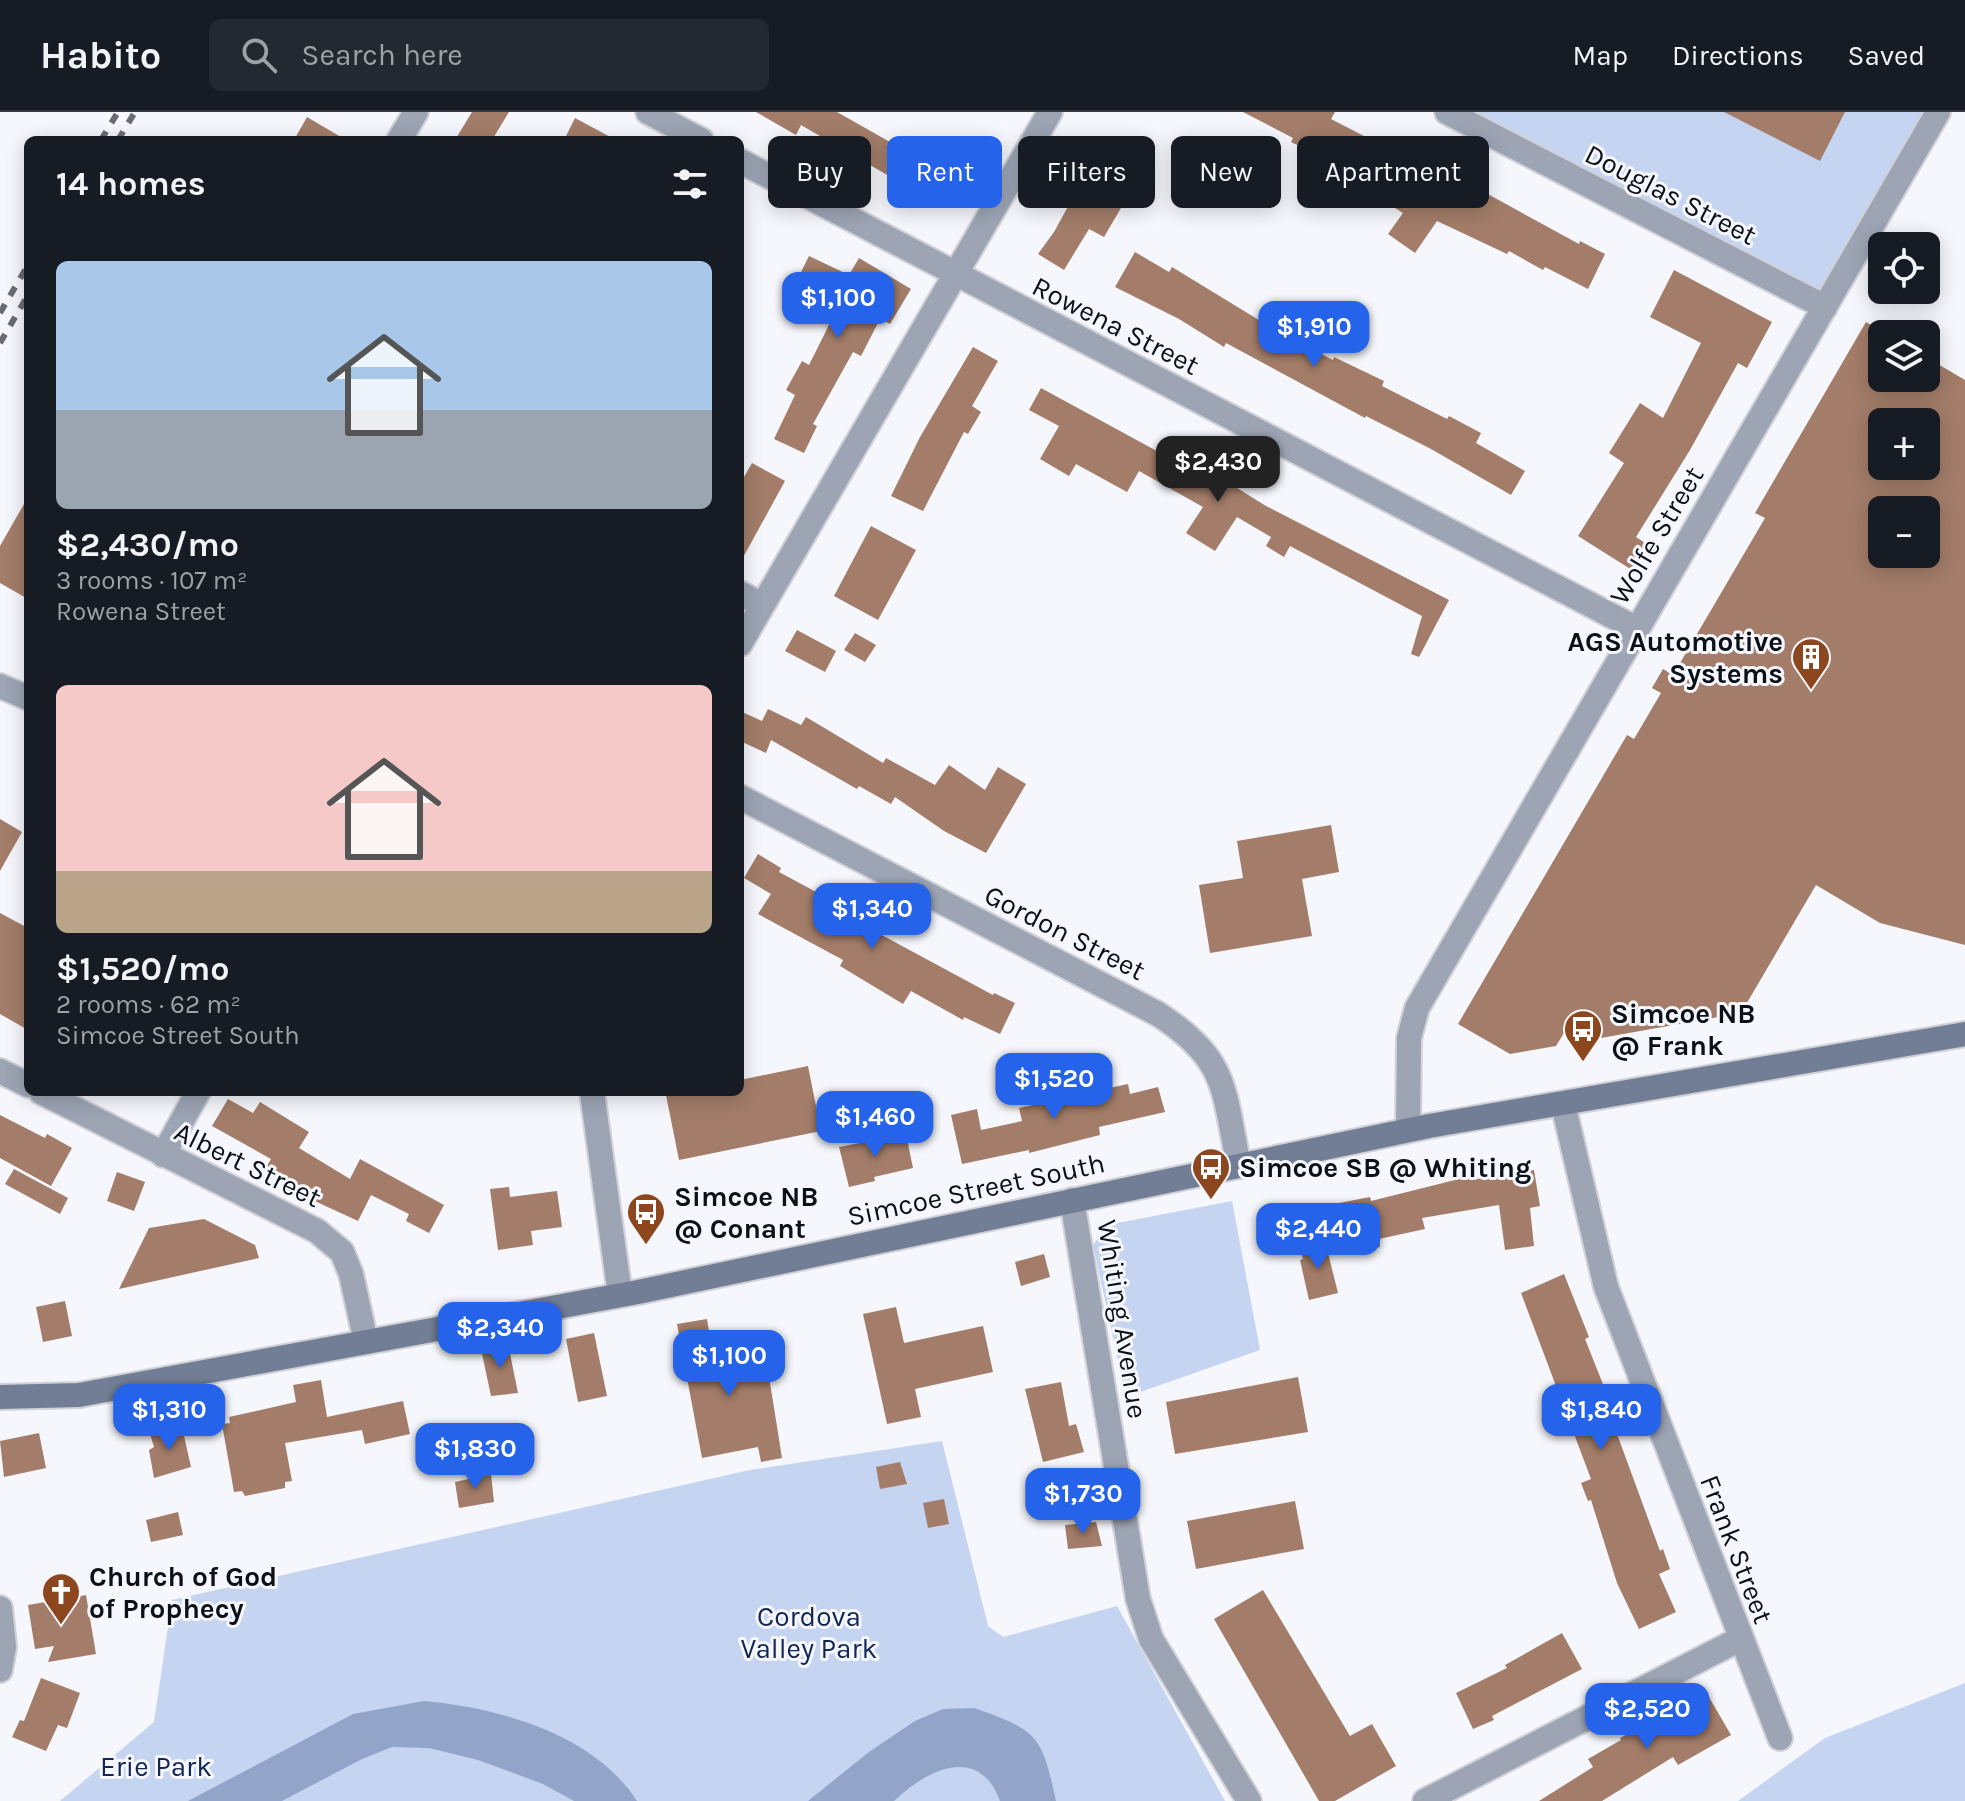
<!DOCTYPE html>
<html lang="en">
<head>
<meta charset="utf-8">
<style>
  :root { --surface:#171b24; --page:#242831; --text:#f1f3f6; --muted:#9ea1a6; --line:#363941; --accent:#2563eb }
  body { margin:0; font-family:Karla,sans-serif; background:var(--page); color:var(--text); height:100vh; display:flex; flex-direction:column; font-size:30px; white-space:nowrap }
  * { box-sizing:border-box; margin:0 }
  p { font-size:26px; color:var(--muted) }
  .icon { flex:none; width:44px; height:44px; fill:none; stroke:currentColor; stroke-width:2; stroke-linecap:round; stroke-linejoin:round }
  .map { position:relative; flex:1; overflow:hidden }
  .details { position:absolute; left:24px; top:24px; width:720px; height:960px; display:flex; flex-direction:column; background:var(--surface); border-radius:12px; box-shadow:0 4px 20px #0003 }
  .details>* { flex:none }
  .top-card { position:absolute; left:768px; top:24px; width:760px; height:72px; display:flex; gap:16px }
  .tools { position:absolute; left:1868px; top:120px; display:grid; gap:16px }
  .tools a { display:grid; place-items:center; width:72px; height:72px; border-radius:12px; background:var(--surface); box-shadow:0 4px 20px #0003; font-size:40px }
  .price { position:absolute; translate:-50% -68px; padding:0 18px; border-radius:16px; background:var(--accent); color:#fff; font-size:26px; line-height:52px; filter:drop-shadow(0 2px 4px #0008) }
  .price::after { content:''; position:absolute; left:50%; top:48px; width:24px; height:18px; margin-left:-12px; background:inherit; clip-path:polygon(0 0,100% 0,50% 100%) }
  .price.active { background:#222; color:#fff }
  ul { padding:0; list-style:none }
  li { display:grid; align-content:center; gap:16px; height:424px; padding:0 32px }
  li span { display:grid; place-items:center; height:248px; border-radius:12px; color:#555 }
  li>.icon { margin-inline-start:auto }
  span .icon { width:144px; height:144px; fill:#fffc; stroke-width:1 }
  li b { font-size:34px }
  h2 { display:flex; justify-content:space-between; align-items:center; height:96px; padding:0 32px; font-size:34px }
  .chip { padding:0 28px; border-radius:12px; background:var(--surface); box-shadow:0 4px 20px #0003; font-size:28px; line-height:72px }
  .chip.active { background:var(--accent); color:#fff }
  header { display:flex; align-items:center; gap:48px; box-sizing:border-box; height:112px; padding:0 40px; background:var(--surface); border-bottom:2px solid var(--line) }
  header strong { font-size:38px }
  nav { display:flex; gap:44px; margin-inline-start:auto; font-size:28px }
  .search { width:560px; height:72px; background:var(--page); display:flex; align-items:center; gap:20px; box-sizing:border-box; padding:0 28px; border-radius:12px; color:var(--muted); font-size:30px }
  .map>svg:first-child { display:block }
  .green { fill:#c5d4f1 }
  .water { fill:#92a4c8 }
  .building { fill:#a37d69; fill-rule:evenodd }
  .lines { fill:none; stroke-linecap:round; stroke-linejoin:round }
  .street-casing { stroke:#d0d2d7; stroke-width:28 }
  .secondary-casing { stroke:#d0d2d7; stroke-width:28 }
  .street { stroke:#9da5b5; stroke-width:24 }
  .secondary { stroke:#727e95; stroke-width:24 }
  .rail { stroke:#686b71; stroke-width:6; stroke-dasharray:10 10; stroke-linecap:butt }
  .labels { text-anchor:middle; stroke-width:6; stroke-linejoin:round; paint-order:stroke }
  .street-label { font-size:28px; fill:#0c1017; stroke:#f5f7fc }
  .poi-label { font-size:28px; font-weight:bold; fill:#0c1017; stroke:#f5f7fc; text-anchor:start }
  .park-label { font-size:28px; fill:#132754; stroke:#f5f7fc }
</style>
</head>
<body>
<header>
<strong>Habito</strong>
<div class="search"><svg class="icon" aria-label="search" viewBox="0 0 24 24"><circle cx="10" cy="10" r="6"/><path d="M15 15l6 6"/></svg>Search here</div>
<nav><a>Map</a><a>Directions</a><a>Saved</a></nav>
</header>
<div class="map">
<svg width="1965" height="1689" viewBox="0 0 1965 1689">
  <rect width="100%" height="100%" fill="#f5f7fc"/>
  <g class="green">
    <path d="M1459,0h467l-107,183z"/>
    <path d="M1232,1089l28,149 -134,47 -33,-152 14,-20z"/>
    <path d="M942,1329l46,185 15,11 114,-31 108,195h-1165l94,-79 18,-122 578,-130z"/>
    <path d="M1965,1571v118h-227l87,-63z"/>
  </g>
  <g class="water">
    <path d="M424,1589c75,7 169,32 213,100h-63l-31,-17 -65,-24 -49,-12 -37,-1 -30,12 -80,42h-94l165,-87z"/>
    <path d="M974,1596c64,22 68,28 82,93h-56c-21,-58 -74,-31 -106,0h-86l61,-49 46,-31 28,-12z"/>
  </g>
  <g class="building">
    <path d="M472,0h37l-17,28h-37z"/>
    <path d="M756,0h81l90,51 27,11 -15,31 -138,-80 -5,10z"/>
    <path d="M1243,0h92l-4,7 64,33 2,-4 58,34 3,-6 27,13 -1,3 95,52 1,-3 25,13 -17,35 -43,-22 -2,3 -34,-19 -2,3 -70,-33 -22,32 -27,-19 15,-21 -33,-20 7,-10 -86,-41 2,-4z"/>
    <path d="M1724,0h121l-25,49z"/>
    <path d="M307,5l39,23h-52z"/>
    <path d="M575,6l41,22h-52z"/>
    <path d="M1099,38l43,22 -38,65 -15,-8 -25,41 -26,-16 16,-22z"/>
    <path d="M1135,140l34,20 3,-5 144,88 1,-3 16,8 1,-3 50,24 -2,5 65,33 2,-3 32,17 -5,10 49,28 -14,24 -80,-46 -65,-33 -1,2 -139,-75 -2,4 -45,-28 -64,-32z"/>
    <path d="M809,144l40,19 10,-17 52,31 -21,35 -10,-5 -19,37 -8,-4 -40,72 4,2 -13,27 -30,-14 21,-44 -9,-5 16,-29 7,4 34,-68 -44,-21z"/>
    <path d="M1674,158l98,52 -25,46 -9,-5 -48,87 -54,87 12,8 -16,25 -54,-34 46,-73 -15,-10 31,-50 23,15 38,-75 -51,-26z"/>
    <path d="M1866,210l16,9v47h44v-21l39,23v565l-85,-22 -64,-38 -75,128 -140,25 -29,-18 -16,26 -46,8 -52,-30 169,-289 7,4 27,-46 -9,-5 11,-19 10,6 92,-157 -10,-5zM1882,310h44v44h-44zM1882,398h44v44h-44z"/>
    <path d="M973,235l25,14 -26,45 9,6 -13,22 -4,-2 -41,79 -32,-15 29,-59z"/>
    <path d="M1041,276l125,68 1,-2 51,28 3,-4 45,28 183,94 -30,57 -8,-3 11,-38 -132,-70 -6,11 -18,-11 5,-9 -34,-20 -22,34 -29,-18 17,-26 -64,-36 -12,21 -51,-28 -7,12 -29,-17 19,-33 -30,-16z"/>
    <path d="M752,351l33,18 -45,82v-79z"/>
    <path d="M28,385v102l-28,-16v-37z"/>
    <path d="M871,414l45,24 -38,70 -44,-24z"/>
    <path d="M797,518l39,21 -11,21 -40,-21z"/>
    <path d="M855,521l21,12 -11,17 -21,-12z"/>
    <path d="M768,597l33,16 5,-8 77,46 3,-5 49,27 14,-20 36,25 13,-23 28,17 -40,69 -42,-22 -49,-34 -4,7 -32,-18 -2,3 -86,-49 -5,13 -26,-12v-30l22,10z"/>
    <path d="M0,707l22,13 -22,39z"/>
    <path d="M1331,713l8,47 -37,7 10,57 -102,17 -11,-68 44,-7 -6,-37z"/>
    <path d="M758,742l23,14 -2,4 63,34 -3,6 154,83 1,-2 21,10 -15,31 -36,-17 -1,3 -52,-29 -8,13 -63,-38 3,-6 -85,-46 13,-20 -27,-16z"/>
    <path d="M0,801l28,15v102l-28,-16z"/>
    <path d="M808,954l13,65 -142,29 -13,-65 74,-3v-12z"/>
    <path d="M1089,968l2,12 37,-8 2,10 28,-7 7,25 -66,15 1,8 -71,18v-3l-67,14 -11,-49 26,-6 4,21 41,-9 -3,-13 33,-7 -2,-12z"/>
    <path d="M228,987l25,14 7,-11 49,30 -10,16 51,31 10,-20 84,46 -15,28 -23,-12 3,-7 -38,-19 -13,26 -52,-24 -42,-26 7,-12 -59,-33z"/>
    <path d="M0,1003l45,23 2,-4 25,14 -21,38 -51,-28z"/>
    <path d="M906,1022l7,34 -39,9 1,4 -26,6 -10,-40z"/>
    <path d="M14,1057l54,29 -8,16 -55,-30z"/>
    <path d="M1534,1058l6,36 -10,2 4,38 -29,4 -6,-45 -77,13 3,11 -46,10 1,8 -31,6 -10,-50 31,-6 1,4 104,-26 1,4z"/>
    <path d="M117,1060l28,10 -11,29 -27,-10z"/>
    <path d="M509,1075l1,10 47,-6 5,36 -31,4 2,14 -35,5 -8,-61z"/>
    <path d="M204,1107l51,26 4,13 -140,31 30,-61z"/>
    <path d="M1325,1129l13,52 -29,7 -9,-40 3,-1 -3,-12z"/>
    <path d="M1044,1142l6,23 -29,9 -6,-24z"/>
    <path d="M1564,1162l25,63 -4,2 37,93 -5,2 43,117 3,-2 7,20 -11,5 17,38 -37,17 -22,-46 -26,-83 -3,1 -7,-18 10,-4 -70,-186z"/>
    <path d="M65,1189l7,35 -29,6 -7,-35z"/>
    <path d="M896,1195l8,36 79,-17 10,46 -78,17 6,28 -34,7 -24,-110z"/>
    <path d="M707,1207l7,43 46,-9 3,12 4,-1 15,94 -21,4 -3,-15 -56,11 -25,-134z"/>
    <path d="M594,1221l13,63 -29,6 -12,-63z"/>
    <path d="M508,1232l10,49 -27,3 -10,-47z"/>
    <path d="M1298,1265l10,55 -133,22 -9,-52z"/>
    <path d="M321,1268l6,37 76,-16 7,33 -45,10 -3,-14 -77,13 7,38 -7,1v6l-40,8 -3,-5 -8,1 -12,-68 8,-1 -1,-6 67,-15 -3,-17z"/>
    <path d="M1061,1270l8,44 7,-2 8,28 -41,10 -18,-73z"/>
    <path d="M182,1315l9,40 -37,11 -5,-28 5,-3 -4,-13z"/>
    <path d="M39,1321l7,35 -42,9 -4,-36z"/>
    <path d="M900,1350l7,22 -27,5 -4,-22z"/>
    <path d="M1056,1360l5,28 -24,4 -5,-27z"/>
    <path d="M491,1362l3,28 -35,6 -4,-26z"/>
    <path d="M944,1387l5,25 -21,4 -5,-25z"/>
    <path d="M1295,1389l9,48 -108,20 -9,-48z"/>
    <path d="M178,1400l5,23 -32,7 -5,-22z"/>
    <path d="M1096,1410l6,24 -34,3 -3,-24z"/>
    <path d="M1263,1478l87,146 22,-12 24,42 -61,35h-16l-105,-182z"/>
    <path d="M86,1483l10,59 -48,8 6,-16 -19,3 -7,-44z"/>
    <path d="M1562,1521l20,36 -90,47 2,4 -21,9 -17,-36 51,-25 -2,-3z"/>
    <path d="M41,1566l39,15 -13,35 -9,-3 -12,26 -34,-14 8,-17 4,1z"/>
    <path d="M1706,1580l25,43 -53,30 -5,-8 -71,44h-63l54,-34 -5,-8 33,-19 -1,-2 17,-9 1,2z"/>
  </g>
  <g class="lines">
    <defs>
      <g id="street">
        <path d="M648,0l53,28"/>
        <path d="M1447,0l378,195"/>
        <path d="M399,28l17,-28"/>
        <path d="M740,49l895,467"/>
        <path d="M740,481l22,12"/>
        <path d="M740,532l310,-532"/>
        <path d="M0,574l28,12"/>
        <path d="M740,685l418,217c71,46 65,76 81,152"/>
        <path d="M0,959l28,14"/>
        <path d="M41,980l276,139 25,21 9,22 15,68"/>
        <path d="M592,980l28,203"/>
        <path d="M1563,992l43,183 174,451"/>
        <path d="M1408,1018l1,-92 8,-30 521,-896"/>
        <path d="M163,1043l35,-63"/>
        <path d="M1072,1088l66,399 13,40 98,162"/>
        <path d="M0,1496l4,39 -4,23"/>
        <path d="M1425,1689l315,-162"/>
      </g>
      <path id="secondary" d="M0,1285l79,-2 559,-103 791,-166 536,-92"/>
    </defs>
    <use href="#street" class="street-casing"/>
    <use href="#secondary" class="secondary-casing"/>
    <use href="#street" class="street"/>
    <use href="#secondary" class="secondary"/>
    <g class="rail">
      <path d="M101,28l17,-28"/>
      <path d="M118,28l17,-28"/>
      <path d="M0,201l28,-48"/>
      <path d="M0,231l28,-48"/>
    </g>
  </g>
  <defs>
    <symbol id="building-pin" viewBox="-11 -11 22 30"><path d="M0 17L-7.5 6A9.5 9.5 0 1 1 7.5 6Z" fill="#8c471e" stroke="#f5f7fc"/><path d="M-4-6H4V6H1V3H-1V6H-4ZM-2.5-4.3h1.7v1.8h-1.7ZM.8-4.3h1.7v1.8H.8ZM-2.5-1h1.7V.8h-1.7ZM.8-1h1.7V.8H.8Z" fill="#fff"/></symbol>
    <symbol id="bus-pin" viewBox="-11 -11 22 30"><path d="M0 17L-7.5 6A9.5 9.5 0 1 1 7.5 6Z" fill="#8c471e" stroke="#f5f7fc"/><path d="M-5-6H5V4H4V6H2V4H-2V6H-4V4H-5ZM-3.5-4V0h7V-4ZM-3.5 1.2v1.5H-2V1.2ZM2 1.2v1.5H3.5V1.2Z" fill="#fff"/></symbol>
    <symbol id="church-pin" viewBox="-11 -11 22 30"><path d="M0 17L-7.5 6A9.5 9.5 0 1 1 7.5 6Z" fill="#8c471e" stroke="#f5f7fc"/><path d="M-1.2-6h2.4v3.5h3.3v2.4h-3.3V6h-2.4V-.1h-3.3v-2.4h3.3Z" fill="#fff"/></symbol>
  </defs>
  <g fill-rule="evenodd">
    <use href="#building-pin" x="1789" y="523" width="44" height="60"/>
    <use href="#bus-pin" x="1561" y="895" width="44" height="60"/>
    <use href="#bus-pin" x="1189" y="1033" width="44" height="60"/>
    <use href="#bus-pin" x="624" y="1078" width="44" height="60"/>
    <use href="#church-pin" x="39" y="1458" width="44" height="60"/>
  </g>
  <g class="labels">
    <g class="street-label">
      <text transform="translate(1671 82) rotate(27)" y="10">Douglas Street</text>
      <text transform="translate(1116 213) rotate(27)" y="10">Rowena Street</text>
      <text transform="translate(1656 423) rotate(-59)" y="10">Wolfe Street</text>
      <text transform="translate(1065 820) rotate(27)" y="10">Gordon Street</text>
      <text transform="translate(248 1052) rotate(26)" y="10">Albert Street</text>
      <text transform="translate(976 1077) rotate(-12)" y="10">Simcoe Street South</text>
      <text transform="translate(1123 1207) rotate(81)" y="10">Whiting Avenue</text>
      <text transform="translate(1737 1437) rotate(69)" y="10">Frank Street</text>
    </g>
    <g class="poi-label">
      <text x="1783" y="539" text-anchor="end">AGS Automotive<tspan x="1783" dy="32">Systems</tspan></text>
      <text x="1611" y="911">Simcoe NB<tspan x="1611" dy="32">@ Frank</tspan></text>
      <text x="1239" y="1065">Simcoe SB @ Whiting</text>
      <text x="674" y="1094">Simcoe NB<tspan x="674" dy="32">@ Conant</tspan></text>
      <text x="89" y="1474">Church of God<tspan x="89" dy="32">of Prophecy</tspan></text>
    </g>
    <g class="park-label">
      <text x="809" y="1514">Cordova<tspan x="809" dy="32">Valley Park</tspan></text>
      <text x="156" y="1664">Erie Park</text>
    </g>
  </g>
</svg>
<div class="tools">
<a><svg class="icon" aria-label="locate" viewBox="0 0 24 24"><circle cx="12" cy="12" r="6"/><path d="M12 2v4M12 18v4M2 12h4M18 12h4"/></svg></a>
<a><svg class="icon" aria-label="layers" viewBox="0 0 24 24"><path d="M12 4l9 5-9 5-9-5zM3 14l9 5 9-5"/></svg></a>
<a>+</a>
<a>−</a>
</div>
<b class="price" style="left:838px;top:228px">$1,100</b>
<b class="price" style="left:1314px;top:257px">$1,910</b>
<b class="price active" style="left:1218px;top:392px">$2,430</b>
<b class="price" style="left:872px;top:839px">$1,340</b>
<b class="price" style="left:1054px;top:1009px">$1,520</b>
<b class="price" style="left:875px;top:1047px">$1,460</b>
<b class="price" style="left:1318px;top:1159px">$2,440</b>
<b class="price" style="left:500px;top:1258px">$2,340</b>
<b class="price" style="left:729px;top:1286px">$1,100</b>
<b class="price" style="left:169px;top:1340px">$1,310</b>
<b class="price" style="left:1601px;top:1340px">$1,840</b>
<b class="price" style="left:475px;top:1379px">$1,830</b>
<b class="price" style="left:1083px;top:1424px">$1,730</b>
<b class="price" style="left:1647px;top:1639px">$2,520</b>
<div class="top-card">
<a class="chip">Buy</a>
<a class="chip active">Rent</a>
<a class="chip">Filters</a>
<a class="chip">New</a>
<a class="chip">Apartment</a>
</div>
<section class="details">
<h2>14 homes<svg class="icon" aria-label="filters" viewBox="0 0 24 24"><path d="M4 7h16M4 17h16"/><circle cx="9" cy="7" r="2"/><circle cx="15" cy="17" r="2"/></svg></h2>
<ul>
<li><span style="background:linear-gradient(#a9c7e8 60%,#9aa5b1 0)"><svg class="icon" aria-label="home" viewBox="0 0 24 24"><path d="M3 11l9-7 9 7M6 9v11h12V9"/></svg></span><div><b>$2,430/mo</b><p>3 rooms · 107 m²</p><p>Rowena Street</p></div></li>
<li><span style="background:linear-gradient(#f6c9c9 75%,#b9a48a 0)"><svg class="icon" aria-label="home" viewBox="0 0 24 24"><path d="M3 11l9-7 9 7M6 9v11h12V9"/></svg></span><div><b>$1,520/mo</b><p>2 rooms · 62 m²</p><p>Simcoe Street South</p></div></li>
</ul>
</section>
</div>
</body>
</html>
